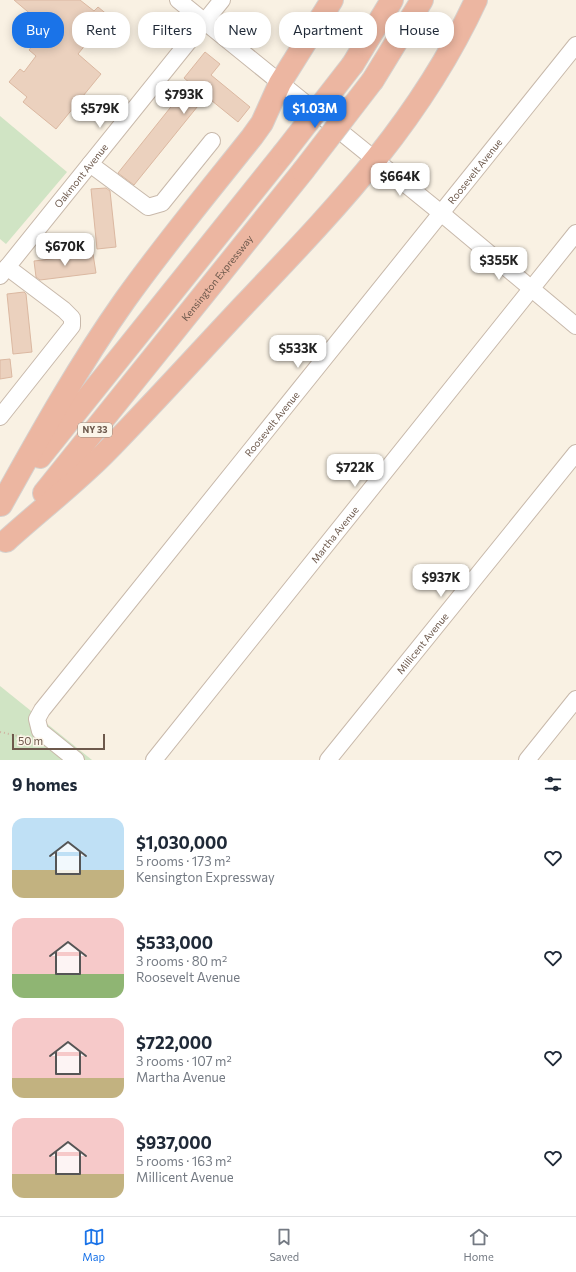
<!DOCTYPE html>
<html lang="en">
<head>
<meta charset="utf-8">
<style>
  :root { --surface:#fff; --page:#f6f6f7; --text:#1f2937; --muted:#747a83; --line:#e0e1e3; --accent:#1a73e8 }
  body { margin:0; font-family:Commissioner,sans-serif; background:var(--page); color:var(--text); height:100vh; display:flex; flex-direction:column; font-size:15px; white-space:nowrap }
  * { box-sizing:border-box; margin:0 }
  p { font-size:13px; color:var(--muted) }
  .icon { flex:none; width:22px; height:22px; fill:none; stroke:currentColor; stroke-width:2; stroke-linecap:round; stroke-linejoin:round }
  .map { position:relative; height:760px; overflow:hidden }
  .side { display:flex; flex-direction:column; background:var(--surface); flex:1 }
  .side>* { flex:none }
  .top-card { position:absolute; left:12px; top:12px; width:552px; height:36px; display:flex; gap:8px }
  .scale { position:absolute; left:12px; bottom:10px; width:93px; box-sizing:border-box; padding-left:4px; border:2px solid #6d594c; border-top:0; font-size:11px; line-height:14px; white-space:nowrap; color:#6d594c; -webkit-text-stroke:3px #fcf5e9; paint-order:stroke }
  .price { position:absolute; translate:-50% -34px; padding:0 9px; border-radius:8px; background:#fff; color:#222; font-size:13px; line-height:26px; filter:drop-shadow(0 1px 2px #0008) }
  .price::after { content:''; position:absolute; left:50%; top:24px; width:12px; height:9px; margin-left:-6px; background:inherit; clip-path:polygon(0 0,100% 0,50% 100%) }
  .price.on { background:var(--accent); color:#fff }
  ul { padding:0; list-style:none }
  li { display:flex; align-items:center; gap:12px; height:100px; padding:0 12px }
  li span { display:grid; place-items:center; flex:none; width:112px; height:80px; border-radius:12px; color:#555 }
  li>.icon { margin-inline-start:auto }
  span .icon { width:48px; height:48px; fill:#fffc; stroke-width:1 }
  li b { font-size:17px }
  h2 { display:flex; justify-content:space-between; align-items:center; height:48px; padding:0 12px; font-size:17px }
  .chip { padding:0 14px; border-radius:16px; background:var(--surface); box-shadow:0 2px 10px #0003; font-size:14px; line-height:36px }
  .chip.on { background:var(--accent); color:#fff }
  .tab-bar { display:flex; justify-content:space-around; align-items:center; height:56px; border-top:1px solid var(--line); background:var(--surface); font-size:11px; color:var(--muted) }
  .tab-bar a { display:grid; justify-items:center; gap:2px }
  .tab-bar .on { color:var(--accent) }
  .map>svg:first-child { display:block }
  .green { fill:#d0e4c4 }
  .building { fill:#ebd1be; stroke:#dbb8a1 }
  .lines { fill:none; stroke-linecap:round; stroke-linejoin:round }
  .minor-casing { stroke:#c8b9ab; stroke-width:18 }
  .highway-casing { stroke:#d6d1cd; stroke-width:24 }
  .path { stroke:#cfb4a2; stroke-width:2; stroke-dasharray:1 3; stroke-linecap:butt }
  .minor { stroke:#fff; stroke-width:16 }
  .highway { stroke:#ecb6a1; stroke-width:22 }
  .highway-bridge-casing { stroke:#d6d1cd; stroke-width:24; stroke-linecap:butt }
  .highway-bridge { stroke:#ecb6a1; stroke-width:22 }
  .labels { text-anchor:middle; stroke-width:3; stroke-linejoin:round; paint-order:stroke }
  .shield { fill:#fcf5e9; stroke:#98887b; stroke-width:1 }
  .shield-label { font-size:9px; font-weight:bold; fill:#6d594c }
  .street-label { font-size:10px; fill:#6d594c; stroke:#fcf5e9 }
</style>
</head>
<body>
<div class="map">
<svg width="576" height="760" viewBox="0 0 576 760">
  <rect width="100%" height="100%" fill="#f9f1e3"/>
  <g class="green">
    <path d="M0,116l67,56 -61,72 -6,-5z"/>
    <path d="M0,686l92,74h-92z"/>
  </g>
  <g class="building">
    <path d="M14,0h66l14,11 4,-4 11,9 -31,38 23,20 -45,55 -33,-27 4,-5 -18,-15 11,-13 4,3 12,-16 -7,-6 18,-22z"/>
    <path d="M205,52l15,12 -9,11 39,32 -12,15 -32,-26 -72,89 -16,-12 72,-90 -6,-5z"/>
    <path d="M106,188l4,3 6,56 -19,2 -6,-60z"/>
    <path d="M93,254l3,19 -56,7 -4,-3 -2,-16z"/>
    <path d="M24,292l2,2 6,58 -19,2 -6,-60z"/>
    <path d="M10,359l2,18 -12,2v-19z"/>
  </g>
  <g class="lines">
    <defs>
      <g id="minor">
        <path d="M178,0l263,213 135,113"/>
        <path d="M90,164l58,43 14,-4 50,-62"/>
        <path id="s1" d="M0,276l222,-276"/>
        <path d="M0,417l72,-91v-8l-8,-8 -57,-43"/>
        <path id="s2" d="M76,760l-36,-29 -3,-12 5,-9 534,-665"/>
        <path id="s3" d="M154,760l422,-527"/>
        <path id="s4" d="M328,760l248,-307"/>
        <path d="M527,760l49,-61"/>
      </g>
      <g id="highway">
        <path d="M353,64l39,-64"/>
        <path d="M373,80l49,-80"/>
        <path d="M40,457l243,-303"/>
        <path id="s5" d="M44,493l259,-322"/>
        <path d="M1,505c39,-70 78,-140 124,-205 40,-56 84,-109 127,-163l10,-14 18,-40 52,-83"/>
        <path d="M6,541c32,-29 67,-56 98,-87 48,-49 94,-100 141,-150 92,-97 174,-181 231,-304"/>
      </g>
    </defs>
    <use href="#minor" class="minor-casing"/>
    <use href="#highway" class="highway-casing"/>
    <path class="path" d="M0,732l23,5 4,-2"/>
    <use href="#minor" class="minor"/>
    <use href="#highway" class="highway"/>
    <defs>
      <g id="highway-bridge">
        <path d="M283,154l70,-90"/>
        <path d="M303,171l70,-91"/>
      </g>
    </defs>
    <use href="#highway-bridge" class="highway-bridge-casing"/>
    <use href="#highway-bridge" class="highway-bridge"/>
  </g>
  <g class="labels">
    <rect class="shield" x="78" y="423" width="34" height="14" rx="3"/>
    <g class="shield-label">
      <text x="95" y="433">NY 33</text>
    </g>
    <g class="street-label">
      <text dy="4" stroke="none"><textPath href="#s2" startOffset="760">Roosevelt Avenue</textPath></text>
      <text dy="4" stroke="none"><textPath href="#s1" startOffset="129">Oakmont Avenue</textPath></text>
      <text dy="4" stroke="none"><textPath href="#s5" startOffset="276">Kensington Expressway</textPath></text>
      <text dy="4" stroke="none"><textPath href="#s2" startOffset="436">Roosevelt Avenue</textPath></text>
      <text dy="4" stroke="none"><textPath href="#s3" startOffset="289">Martha Avenue</textPath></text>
      <text dy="4" stroke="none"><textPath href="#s4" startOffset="150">Millicent Avenue</textPath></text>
    </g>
  </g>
</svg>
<div class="scale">50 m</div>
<b class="price" style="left:184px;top:115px">$793K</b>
<b class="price" style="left:100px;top:129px">$579K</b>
<b class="price on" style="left:315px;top:129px">$1.03M</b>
<b class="price" style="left:400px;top:197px">$664K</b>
<b class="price" style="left:65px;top:267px">$670K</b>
<b class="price" style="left:499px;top:281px">$355K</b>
<b class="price" style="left:298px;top:369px">$533K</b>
<b class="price" style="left:355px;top:488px">$722K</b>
<b class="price" style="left:441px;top:598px">$937K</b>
<div class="top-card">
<a class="chip on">Buy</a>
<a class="chip">Rent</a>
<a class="chip">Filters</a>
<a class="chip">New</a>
<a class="chip">Apartment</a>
<a class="chip">House</a>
</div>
</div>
<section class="side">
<h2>9 homes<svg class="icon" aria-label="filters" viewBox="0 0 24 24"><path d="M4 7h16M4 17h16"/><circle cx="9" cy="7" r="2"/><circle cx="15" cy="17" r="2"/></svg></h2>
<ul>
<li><span style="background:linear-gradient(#bfe0f5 65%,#c2b280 0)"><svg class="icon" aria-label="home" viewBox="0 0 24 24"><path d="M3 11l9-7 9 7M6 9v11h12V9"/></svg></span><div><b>$1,030,000</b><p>5 rooms · 173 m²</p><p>Kensington Expressway</p></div><svg class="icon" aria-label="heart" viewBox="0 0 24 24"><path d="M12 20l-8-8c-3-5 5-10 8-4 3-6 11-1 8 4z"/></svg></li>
<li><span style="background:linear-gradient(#f6c9c9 70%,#8fb573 0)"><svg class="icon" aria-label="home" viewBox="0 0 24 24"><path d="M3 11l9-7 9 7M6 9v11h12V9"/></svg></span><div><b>$533,000</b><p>3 rooms · 80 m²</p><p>Roosevelt Avenue</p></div><svg class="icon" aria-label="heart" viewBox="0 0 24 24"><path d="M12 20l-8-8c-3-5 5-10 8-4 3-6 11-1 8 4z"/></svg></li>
<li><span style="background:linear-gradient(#f6c9c9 75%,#c2b280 0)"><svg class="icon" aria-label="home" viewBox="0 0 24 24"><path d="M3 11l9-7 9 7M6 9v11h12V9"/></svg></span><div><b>$722,000</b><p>3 rooms · 107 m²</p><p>Martha Avenue</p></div><svg class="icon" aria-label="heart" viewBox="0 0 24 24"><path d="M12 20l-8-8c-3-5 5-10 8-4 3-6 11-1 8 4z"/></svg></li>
<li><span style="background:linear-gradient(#f6c9c9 70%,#c2b280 0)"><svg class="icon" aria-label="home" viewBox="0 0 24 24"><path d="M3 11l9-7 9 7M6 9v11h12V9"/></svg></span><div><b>$937,000</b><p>5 rooms · 163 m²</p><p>Millicent Avenue</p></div><svg class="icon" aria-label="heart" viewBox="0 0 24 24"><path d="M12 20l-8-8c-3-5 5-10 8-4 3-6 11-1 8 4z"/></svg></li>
</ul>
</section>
<nav class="tab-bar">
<a class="on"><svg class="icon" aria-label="map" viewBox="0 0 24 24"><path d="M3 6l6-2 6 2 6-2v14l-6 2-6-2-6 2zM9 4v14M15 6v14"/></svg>Map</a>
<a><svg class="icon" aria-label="saved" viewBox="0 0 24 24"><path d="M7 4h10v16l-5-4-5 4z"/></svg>Saved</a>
<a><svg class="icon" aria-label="home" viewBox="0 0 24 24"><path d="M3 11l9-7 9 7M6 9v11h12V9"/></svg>Home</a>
</nav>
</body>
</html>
